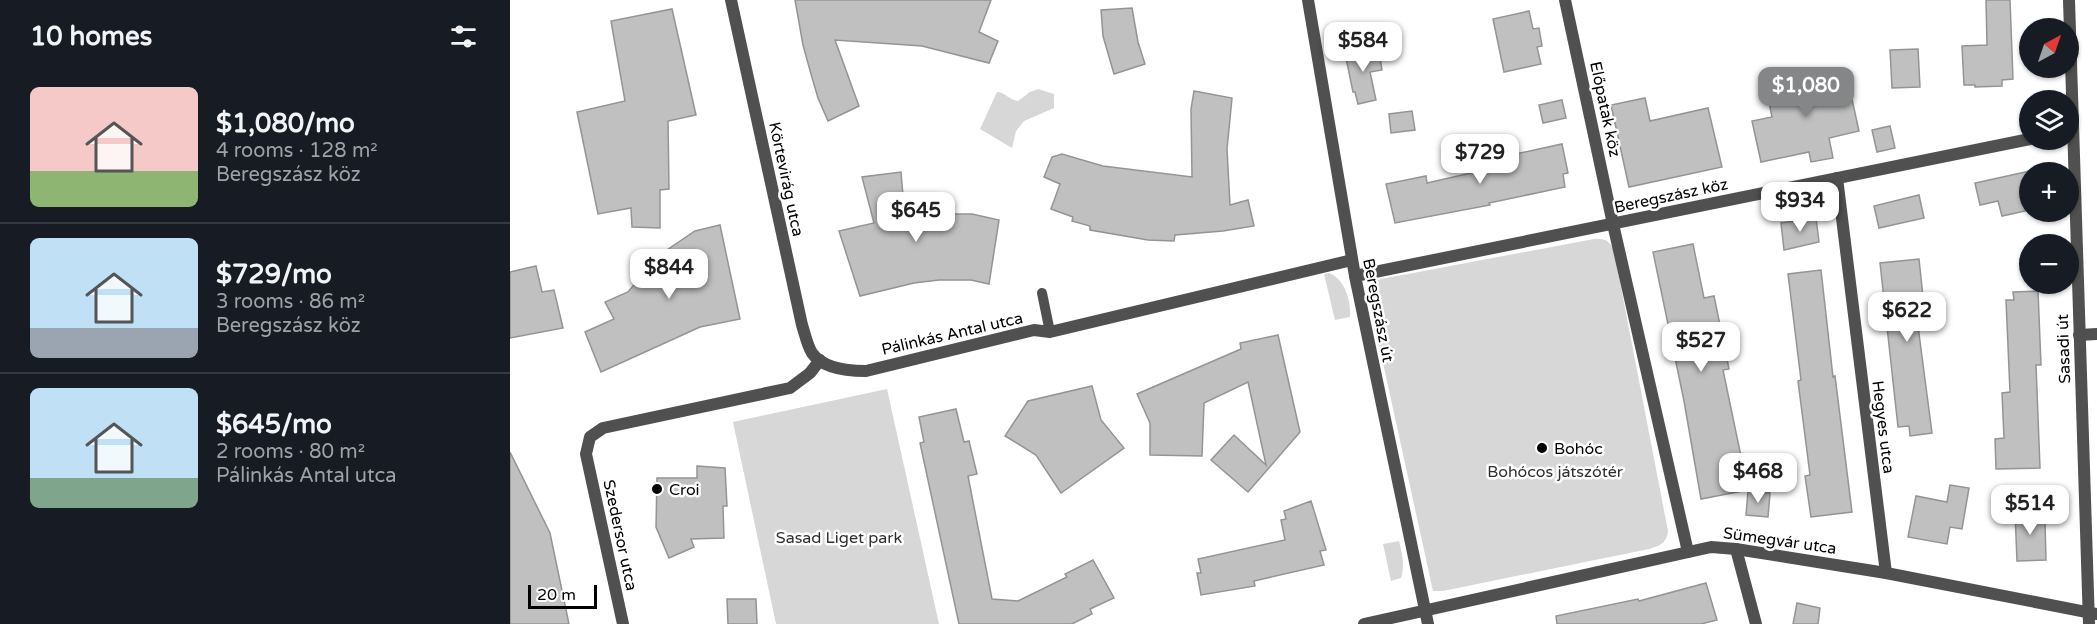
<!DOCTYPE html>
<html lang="en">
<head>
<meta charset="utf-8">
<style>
  :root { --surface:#171b24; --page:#242831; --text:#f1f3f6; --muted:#9ea1a6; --line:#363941; --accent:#858687 }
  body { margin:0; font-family:"Varela Round",sans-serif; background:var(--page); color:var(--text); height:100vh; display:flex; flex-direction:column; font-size:22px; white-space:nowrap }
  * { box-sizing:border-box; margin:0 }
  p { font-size:20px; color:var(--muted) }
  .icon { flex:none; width:33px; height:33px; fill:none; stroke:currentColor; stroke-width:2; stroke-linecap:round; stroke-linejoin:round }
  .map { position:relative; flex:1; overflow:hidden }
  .details { display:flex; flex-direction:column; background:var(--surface); width:510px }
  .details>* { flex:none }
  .needle { width:39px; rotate:40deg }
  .controls { position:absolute; left:1509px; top:18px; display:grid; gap:12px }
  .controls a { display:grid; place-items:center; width:60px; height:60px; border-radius:50%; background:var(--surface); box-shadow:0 2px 4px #0004; font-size:30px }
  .scale { position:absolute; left:18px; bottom:15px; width:69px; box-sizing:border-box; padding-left:6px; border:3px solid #000; border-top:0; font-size:16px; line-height:21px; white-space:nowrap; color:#000; -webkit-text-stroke:4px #fff; paint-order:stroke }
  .price { position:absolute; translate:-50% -51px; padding:0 14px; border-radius:12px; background:#fff; color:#222; font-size:20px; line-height:39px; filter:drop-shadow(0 2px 3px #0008) }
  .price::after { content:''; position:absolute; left:50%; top:36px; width:18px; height:14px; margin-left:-9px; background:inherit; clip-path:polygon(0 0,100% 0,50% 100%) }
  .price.selected { background:var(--accent); color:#fff }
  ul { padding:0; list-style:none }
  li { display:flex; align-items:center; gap:18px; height:150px; padding:0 30px }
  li+li { border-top:2px solid var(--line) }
  li span { display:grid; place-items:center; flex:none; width:168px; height:120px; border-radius:9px; color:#555 }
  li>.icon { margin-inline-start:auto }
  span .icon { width:72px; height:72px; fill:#fffc; stroke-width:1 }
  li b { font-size:26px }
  h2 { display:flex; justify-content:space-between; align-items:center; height:72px; padding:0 30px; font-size:26px }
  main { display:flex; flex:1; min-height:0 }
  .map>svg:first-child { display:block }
  .green { fill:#d7d7d7 }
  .building { fill:#c0c0c0; stroke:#949494; stroke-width:1.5 }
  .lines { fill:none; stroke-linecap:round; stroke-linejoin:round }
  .service { stroke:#505050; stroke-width:10 }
  .minor { stroke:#505050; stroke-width:12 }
  .tertiary { stroke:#505050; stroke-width:12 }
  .poi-dot { fill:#000; stroke:#fff; stroke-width:2 }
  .labels { text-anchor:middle; stroke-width:5; stroke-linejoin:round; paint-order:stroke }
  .street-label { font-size:16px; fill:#000; stroke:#fff }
  .poi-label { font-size:16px; fill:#000; stroke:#fff; text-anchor:start }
  .park-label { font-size:16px; fill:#2e2e2e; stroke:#fff }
</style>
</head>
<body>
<main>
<section class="details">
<h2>10 homes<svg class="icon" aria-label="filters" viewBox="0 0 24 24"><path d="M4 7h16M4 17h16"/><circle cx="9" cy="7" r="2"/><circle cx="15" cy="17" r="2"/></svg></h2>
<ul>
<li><span style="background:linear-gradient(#f6c9c9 70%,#8fb573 0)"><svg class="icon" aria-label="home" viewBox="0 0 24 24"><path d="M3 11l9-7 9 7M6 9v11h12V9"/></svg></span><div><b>$1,080/mo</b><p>4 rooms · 128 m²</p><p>Beregszász köz</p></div></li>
<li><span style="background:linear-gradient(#bfe0f5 75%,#9aa5b1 0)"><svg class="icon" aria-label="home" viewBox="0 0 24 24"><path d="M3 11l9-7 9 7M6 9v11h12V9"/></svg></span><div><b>$729/mo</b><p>3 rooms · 86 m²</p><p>Beregszász köz</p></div></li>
<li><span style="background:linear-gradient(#bfe0f5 75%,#7fa58c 0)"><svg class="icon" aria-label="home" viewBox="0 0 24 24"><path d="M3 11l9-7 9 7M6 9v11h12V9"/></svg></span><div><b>$645/mo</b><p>2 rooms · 80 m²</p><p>Pálinkás Antal utca</p></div></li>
</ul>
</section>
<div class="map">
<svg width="1587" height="624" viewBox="0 0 1587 624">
  <rect width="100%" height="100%" fill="#fff"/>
  <g class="green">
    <path d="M528,89l16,5v14l-30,13 -8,10 -4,17 -32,-19 17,-37c7,0 13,8 21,9l12,-9z"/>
    <path d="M1084,239c11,-1 16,2 20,12l54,280c-1,12 -9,15 -19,18l-206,42h-10l-64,-292c0,-10 2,-16 12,-20z"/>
    <path d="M819,273c16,6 22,28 21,44l-15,3 -11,-46z"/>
    <path d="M377,389l52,235h-163l-43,-202z"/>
    <path d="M889,541c3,12 6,25 2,37l-10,3 -8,-37z"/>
  </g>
  <g class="building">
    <path d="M285,0h196l-12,32 19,9 -9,22 -67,-17 -87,-6 24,66 -31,15 -10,-23 -7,-24 -8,-29z"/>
    <path d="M1476,0h24l3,79 -11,1v6l-27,1v-2h-11l-2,-39 25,-1z"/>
    <path d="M622,8l6,34 7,22 -31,10 -11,-38 -2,-26z"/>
    <path d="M162,9l24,106 -28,6 1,68 -9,1v38l-28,-1 -1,-19 -33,6 -21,-102 48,-11 -14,-80z"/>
    <path d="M1019,11l4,18 6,-1 3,18 -5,1 4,17 -37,8 -11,-53z"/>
    <path d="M868,47l4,23 -12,2 6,28 -18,4 -3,-12h-2l-8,-39z"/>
    <path d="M1408,49l2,38 -28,1 -2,-38z"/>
    <path d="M1326,70l1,3 9,-1 13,59 -30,7 4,20 -22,4 -2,-10 -48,10 -9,-41 20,-4 -6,-29 50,-10 -1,-3z"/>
    <path d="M684,91l38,7 -5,51 3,56 18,-5 6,26 -31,5 -48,4 -1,6 -26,-1 -58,-10v-4l-18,-5 1,-4 -22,-8 9,-25 -16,-7 8,-20 10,-3 41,12 89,11 -1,-68z"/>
    <path d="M1135,98l5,23 58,-13 14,59 -93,20 -18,-82z"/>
    <path d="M1052,100l4,18 -23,5 -4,-18z"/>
    <path d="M902,111l3,19 -24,3 -2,-19z"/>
    <path d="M1380,126l5,22 -18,4 -5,-22z"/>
    <path d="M1052,144l6,29 -5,1 2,13 -76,16 1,2 -95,18 -9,-39 40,-8 1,7 44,-10 -2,-9z"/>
    <path d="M1520,171v39l-28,6 -4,-15 -18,4 -5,-22z"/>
    <path d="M391,172l4,48 42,-6h25l27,6 -10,64 -18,-4h-32l-25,3 -54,13 -21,-65 35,-8 -12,-46z"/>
    <path d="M1409,195l5,23 -45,10 -5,-22z"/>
    <path d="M1306,218l3,24 -35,8 -3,-27z"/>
    <path d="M210,225l20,94 -40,8 -99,45 -16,-40 29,-13 -9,-17 23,-10 30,-36 37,-25z"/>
    <path d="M1183,244l11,54 10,-2 15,73 -6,1 25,120 -47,9 -17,-98 -31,-149z"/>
    <path d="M1409,259l7,66 -8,1 14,107 -22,3 -1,-10 -11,1 -18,-164z"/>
    <path d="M26,266l6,26 12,-2 9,38 -53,10v-66z"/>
    <path d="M1311,270l12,107 2,-1 17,136 -41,5 -6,-41 5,-1 -12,-94 3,-1 -13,-106z"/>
    <path d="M1528,291l3,74h-5l4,103 -44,1 -1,-30 9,-1 -2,-45 8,-1 -4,-92h8l-1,-8z"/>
    <path d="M768,335l22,97 -52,60 -37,-32 23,-25 32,30 -18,-83 -44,21 -2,53 -52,-1v-32l-13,-29 104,-45 -1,-6z"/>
    <path d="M582,386l9,34 23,28 -63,45 -25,-38 -31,-19 23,-35z"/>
    <path d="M446,409l8,33 5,-1 8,33 -9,2 24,123 26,2 49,-24 -2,-3 28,-14 21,38 -24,11 2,5 -20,10h-113l-39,-181 4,-1 -5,-25z"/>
    <path d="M0,452l40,81 19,91h-59z"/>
    <path d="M187,466l28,2 2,38h-4l1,32 -33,1 3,8 -25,11 -13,-31 1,-49h40z"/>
    <path d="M1440,485l19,3 -7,41 -12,-2 -3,17 -39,-7 8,-41 31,6z"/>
    <path d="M1238,491l22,2 -2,24 -22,-2z"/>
    <path d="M801,501l15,49 -6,1 4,14 -70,16 1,5 -54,9 -4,-22h4l-3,-14 87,-19 -4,-20 5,-1 -2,-8z"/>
    <path d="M1531,511v11h4l1,38 -29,1 -2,-49z"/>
    <path d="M1196,583l11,37 -16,4h-144l-1,-8 82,-17 1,2z"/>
    <path d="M217,599h29l1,25h-29z"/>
    <path d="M1287,603l23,5 -2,16h-25z"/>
  </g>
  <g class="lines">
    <path class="service" d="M532,293l8,39"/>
    <g class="minor">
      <path d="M221,0l71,325c3,9 5,20 10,28 11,16 36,18 54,18l168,-41 16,2 302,-72"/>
      <path d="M798,0l47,276 73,348"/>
      <path d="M1055,0l48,224 75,328"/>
      <path d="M1327,178l49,395"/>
      <path d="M845,276l675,-137"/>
      <path d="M1569,335l18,-1"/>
      <path d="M1226,549l20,75"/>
      <path d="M113,624l-37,-170 4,-17 13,-9 187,-40 20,-15 10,-13"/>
      <path d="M854,624l347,-77 25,2 150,24 211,41"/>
    </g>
    <path class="tertiary" d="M1559,0l20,624"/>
  </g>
  <g class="poi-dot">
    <circle cx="1032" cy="448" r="6"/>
    <circle cx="147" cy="489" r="6"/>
  </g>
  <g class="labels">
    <g class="street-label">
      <text transform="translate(1096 109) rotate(78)" y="6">Előpatak köz</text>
      <text transform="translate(277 179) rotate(78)" y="6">Körtevirág utca</text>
      <text transform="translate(1161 195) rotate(-12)" y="6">Beregszász köz</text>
      <text transform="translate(869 310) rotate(79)" y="6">Beregszász út</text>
      <text transform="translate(442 333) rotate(-13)" y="6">Pálinkás Antal utca</text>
      <text transform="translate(1553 349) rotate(-92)" y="6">Sasadi út</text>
      <text transform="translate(1374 427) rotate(83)" y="6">Hegyes utca</text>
      <text transform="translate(111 535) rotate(78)" y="6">Szedersor utca</text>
      <text transform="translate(1270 540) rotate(8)" y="6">Sümegvár utca</text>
    </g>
    <g class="poi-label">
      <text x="1044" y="454">Bohóc</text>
      <text x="159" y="495">Croi</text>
    </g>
    <g class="park-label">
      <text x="1045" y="477">Bohócos játszótér</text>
      <text x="329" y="543">Sasad Liget park</text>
    </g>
  </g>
</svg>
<div class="controls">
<a><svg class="needle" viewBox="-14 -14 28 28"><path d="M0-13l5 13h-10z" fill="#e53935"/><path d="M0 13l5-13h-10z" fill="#9ea1a6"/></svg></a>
<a><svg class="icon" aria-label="layers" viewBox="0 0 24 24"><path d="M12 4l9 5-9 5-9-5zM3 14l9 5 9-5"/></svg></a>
<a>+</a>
<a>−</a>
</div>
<div class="scale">20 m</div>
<b class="price" style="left:853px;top:73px">$584</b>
<b class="price selected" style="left:1296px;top:118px">$1,080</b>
<b class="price" style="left:970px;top:185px">$729</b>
<b class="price" style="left:1290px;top:233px">$934</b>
<b class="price" style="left:406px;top:243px">$645</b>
<b class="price" style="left:159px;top:300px">$844</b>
<b class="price" style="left:1397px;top:343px">$622</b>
<b class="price" style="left:1191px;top:373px">$527</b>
<b class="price" style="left:1248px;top:504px">$468</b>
<b class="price" style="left:1520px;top:536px">$514</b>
</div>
</main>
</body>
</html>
